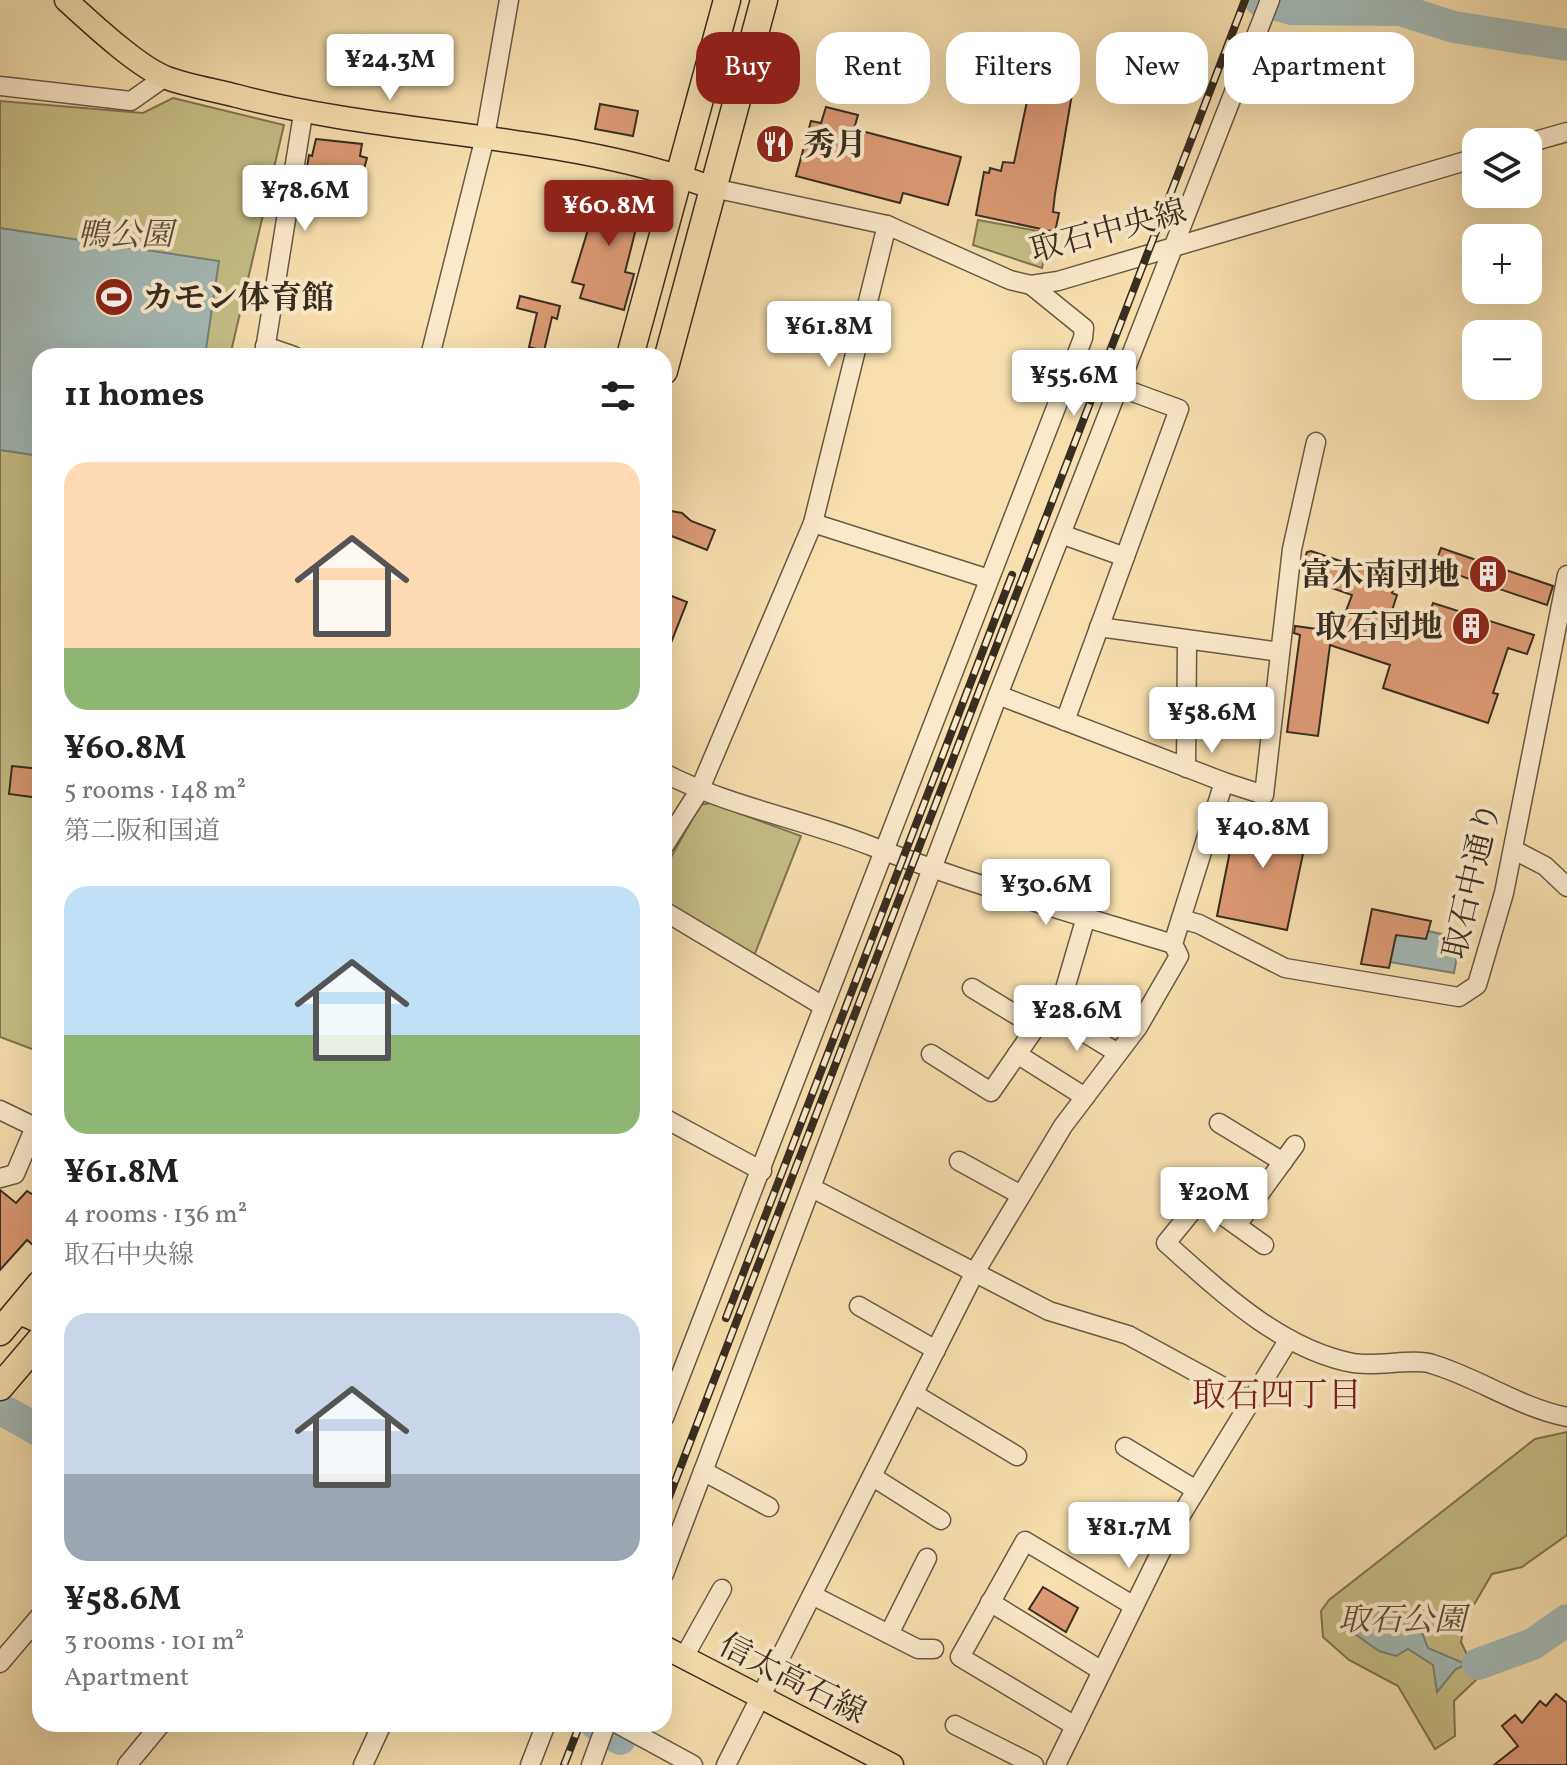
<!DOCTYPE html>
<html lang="en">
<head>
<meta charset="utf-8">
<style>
  :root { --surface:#fff; --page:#f2f2f2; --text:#222; --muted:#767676; --accent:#8f2418 }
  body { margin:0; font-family:Vollkorn,"Noto Serif JP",serif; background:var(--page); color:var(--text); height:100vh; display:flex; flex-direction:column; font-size:30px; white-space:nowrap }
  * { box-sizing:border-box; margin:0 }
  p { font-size:26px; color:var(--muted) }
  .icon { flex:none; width:44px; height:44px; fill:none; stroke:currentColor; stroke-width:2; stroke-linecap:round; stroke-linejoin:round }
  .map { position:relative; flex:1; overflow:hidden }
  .side { position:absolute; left:32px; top:348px; width:640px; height:1384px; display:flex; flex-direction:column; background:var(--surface); border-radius:24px; box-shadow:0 8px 32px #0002 }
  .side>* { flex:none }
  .banner { position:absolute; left:696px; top:32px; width:750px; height:72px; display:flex; gap:16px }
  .fabs { position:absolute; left:1462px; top:128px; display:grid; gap:16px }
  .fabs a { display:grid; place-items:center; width:80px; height:80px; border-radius:16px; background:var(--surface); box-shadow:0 8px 32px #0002; font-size:40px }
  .price { position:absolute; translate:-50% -68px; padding:0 18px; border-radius:8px; background:#fff; color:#222; font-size:26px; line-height:52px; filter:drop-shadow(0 2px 4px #0008) }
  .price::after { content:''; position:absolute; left:50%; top:48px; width:24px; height:18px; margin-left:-12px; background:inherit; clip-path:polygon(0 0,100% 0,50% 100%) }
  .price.current { background:var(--accent); color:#fff }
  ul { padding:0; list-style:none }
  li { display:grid; align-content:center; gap:16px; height:424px; padding:0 32px }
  li span { display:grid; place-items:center; height:248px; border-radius:24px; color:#555 }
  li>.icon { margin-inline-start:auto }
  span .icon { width:144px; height:144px; fill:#fffc; stroke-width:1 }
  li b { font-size:34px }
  h2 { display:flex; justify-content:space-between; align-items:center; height:96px; padding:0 32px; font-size:34px }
  .chip { padding:0 28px; border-radius:24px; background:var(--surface); box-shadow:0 8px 32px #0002; font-size:28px; line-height:72px }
  .chip.current { background:var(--accent); color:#fff }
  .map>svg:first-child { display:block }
  .green { fill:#c5bf85; stroke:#7e7653; stroke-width:2 }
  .water { fill:#a3b9b6; stroke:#78817a; stroke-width:2 }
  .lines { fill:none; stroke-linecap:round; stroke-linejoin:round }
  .river { stroke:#a3b9b6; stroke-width:32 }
  .building { fill:#dd9a74; stroke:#372d21; stroke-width:2 }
  .minor-casing { stroke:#675a44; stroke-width:21 }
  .major-casing { stroke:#372d21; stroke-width:25 }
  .highway-casing { stroke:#372d21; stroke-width:29 }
  .minor { stroke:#faeaca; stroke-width:18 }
  .major { stroke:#f7dfae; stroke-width:22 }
  .highway { stroke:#f7dfae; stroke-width:26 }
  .rail-casing { stroke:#372d21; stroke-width:8 }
  .rail { stroke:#faeaca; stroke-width:5; stroke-dasharray:15; stroke-linecap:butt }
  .labels { text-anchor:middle; stroke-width:8; stroke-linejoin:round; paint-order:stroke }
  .poi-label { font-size:32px; font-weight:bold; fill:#372d21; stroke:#faeaca; text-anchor:start }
  .street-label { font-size:32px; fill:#372d21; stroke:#faeaca }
  .park-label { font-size:32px; font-style:italic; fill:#5a523a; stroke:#faeaca }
  .neighbourhood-label { font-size:34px; fill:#7a1f14; stroke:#faeaca }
</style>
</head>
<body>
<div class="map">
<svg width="1567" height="1765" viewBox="0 0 1567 1765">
  <rect width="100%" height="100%" fill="#f7dfae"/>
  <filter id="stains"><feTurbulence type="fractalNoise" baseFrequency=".0025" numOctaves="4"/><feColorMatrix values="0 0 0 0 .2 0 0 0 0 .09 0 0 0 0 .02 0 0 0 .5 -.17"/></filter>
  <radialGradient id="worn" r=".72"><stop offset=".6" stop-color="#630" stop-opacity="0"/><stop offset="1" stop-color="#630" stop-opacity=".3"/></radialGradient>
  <g class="green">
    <path d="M173,98l111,27 -54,231h-190v696l-40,-15v-936l143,12z"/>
    <path d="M978,220l71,13 -7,35 -69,-23z"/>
    <path d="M711,803l90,33 -47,120 -90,-55v-31l36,-65z"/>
    <path d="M1567,1432v103l-45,32 -30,7 -27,46 -4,22 17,36 -24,23 1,35 -20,13 -37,-63 -49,-26 -26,-23 -2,-26 8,-11 206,-161z"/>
  </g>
  <g class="water">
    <path d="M0,228l219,33 -14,95h-165v100l-40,-6z"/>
    <path d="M1428,931l32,7 -6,35 -64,-11 6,-27z"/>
    <path d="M1377,1605l40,15 11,28 38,16 -11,6 -18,22 -4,-27 -25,-16 -12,7 -17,-5 -31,-22 -1,-9 15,-14z"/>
  </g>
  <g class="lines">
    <g class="river">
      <path d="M1260,0l31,9 109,1 54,17 113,18"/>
      <path d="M8,1413l32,18"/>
      <path d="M1478,1664l55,-20 34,-24"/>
      <path d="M596,1724l24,15"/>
    </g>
  </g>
  <g class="building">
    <path d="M1030,87l42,7 -17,100 -2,18 6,1 -4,19 -79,-17 8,-43 5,1 1,-5 11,3 2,-9 11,1z"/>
    <path d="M600,104l38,7 -5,25 -38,-7z"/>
    <path d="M826,107l32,8 -4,14 107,28 -13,48 -45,-12 -3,10 -104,-27 15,-55 10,2z"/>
    <path d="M316,139l46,5 -2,12 7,2 -11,40 -52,-13 5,-30 3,1z"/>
    <path d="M602,184l30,7 9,18 -16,63 9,2 -10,36 -44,-12 4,-13 -12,-3z"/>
    <path d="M520,296l40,10 -3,13 -5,-2 -8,34 -15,-4 8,-34 -20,-5z"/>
    <path d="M671,511l11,2 9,8 24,9 -8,20 -43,-17v-20z"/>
    <path d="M1441,548l112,38 -6,19 -113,-38z"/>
    <path d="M1311,551l64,22 -2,7 21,7 -2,6 5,2 -9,28 35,11 10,-31 101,32 -7,19 -19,-6 -15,45 5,1 -10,29 -105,-35 7,-23 -60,-20 -12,91 -31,-4 13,-97 -6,-2 1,-7 43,6 14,-37 -49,-17 3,-9 -4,-2 5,-15z"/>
    <path d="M664,593l23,9 -22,56h-1z"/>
    <path d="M12,766l28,3v29l-31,-4z"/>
    <path d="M1238,811l71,14 -22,105 -70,-14z"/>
    <path d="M1372,909l59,12 -5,18 -30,-4 -7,33 -28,-4z"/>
    <path d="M0,1190l16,13 11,-12 13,8v52l-13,-11 -27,30z"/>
    <path d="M1043,1587l35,21 -12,24 -37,-23z"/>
    <path d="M1556,1694l11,9v62h-73l24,-19 -16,-20 13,-11 7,8 18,-22 6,5z"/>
  </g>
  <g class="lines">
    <defs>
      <g id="minor">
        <path d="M0,86l131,15 34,-24"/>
        <path d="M1528,143l39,-11"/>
        <path d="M713,188l174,37 123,55 21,5 27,-4 418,-123"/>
        <path d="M265,346l29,10"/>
        <path d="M264,356l39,-242"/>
        <path d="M430,356l55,-219 24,-137"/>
        <path d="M813,523l176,56"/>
        <path d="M1061,534l64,23"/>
        <path d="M1099,627l181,25"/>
        <path d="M1065,721l114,-312 -60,-22"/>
        <path d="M1186,768l1,-127"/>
        <path d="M664,773c66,34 139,46 207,73 99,38 201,67 302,98"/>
        <path d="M1224,782l40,13 28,-246 24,-107"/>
        <path d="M664,846l35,-55 114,-268 74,-298"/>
        <path d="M1514,850l31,16 22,21"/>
        <path d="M664,911l159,95"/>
        <path d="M1181,919l18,5 86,44 174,29 18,-12 27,-92 63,-318"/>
        <path d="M1057,1016l61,37"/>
        <path d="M1036,1027l21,-11 29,-99"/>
        <path d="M931,1054l60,38 45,-65 -64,-39"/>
        <path d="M1017,1054l68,43"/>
        <path d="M0,1110l35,17 -20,47 -15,4"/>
        <path d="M664,1118l98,53"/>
        <path d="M1219,1123l64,39"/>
        <path d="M959,1161l62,34"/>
        <path d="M812,1188l237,123 79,24 121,66"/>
        <path d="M1237,1225l58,-80"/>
        <path d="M1264,1245l-63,-45 -35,43c54,48 114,106 187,120 23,4 62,-5 79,1 47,14 86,43 135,53"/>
        <path d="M859,1306l77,44"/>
        <path d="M914,1394l103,62"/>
        <path d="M664,1418l419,-1080 1,-10 -53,-43"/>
        <path d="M1125,1447l71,43"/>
        <path d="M703,1471l66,36"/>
        <path d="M873,1477l68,43"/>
        <path d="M664,1574l334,-879 272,-695"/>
        <path d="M814,1596l104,53h16"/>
        <path d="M990,1602l112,69"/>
        <path d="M889,1634l38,-76"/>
        <path d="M684,1657l38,-68"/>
        <path d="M0,1663l40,-47"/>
        <path d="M618,1724l75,41"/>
        <path d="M955,1725l79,40"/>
        <path d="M1075,1726l-115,-69 65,-116 109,65"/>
        <path d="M127,1765l34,-41"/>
        <path d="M363,1765l19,-41"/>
        <path d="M530,1765l16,-41"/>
        <path d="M591,1765l15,-41"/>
        <path d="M726,1765l249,-493 88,-146 75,-99 41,-71 -6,-12 51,-162 -226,-87"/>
        <path d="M1056,1765l114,-232 119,-194"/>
      </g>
      <g id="major">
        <path d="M66,0c24,22 72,67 101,78 22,8 47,12 70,18 156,41 324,36 476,92"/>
        <path d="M17,1312l23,10"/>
        <path d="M664,1647l228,118"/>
      </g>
      <g id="highway">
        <path d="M630,356l97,-356"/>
        <path d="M664,371l100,-371"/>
        <path d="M0,1332l40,-48"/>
        <path d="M0,1387l40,-47"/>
      </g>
    </defs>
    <use href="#minor" class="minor-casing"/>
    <use href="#major" class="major-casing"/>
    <use href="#highway" class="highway-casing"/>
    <use href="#minor" class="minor"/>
    <use href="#major" class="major"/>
    <use href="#highway" class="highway"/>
    <defs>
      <g id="rail">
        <path d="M726,1318l286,-743"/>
        <path d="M664,1510l581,-1510"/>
        <path d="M564,1765l16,-41"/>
      </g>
    </defs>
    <use href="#rail" class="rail-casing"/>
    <use href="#rail" class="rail"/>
  </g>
  <defs>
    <symbol id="restaurant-disc" viewBox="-11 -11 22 22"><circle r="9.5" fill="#8f2418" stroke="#faeaca"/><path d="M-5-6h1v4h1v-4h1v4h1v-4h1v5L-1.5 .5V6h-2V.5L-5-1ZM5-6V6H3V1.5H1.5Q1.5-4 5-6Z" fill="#fff"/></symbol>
    <symbol id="stadium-disc" viewBox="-11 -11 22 22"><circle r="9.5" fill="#8f2418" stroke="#faeaca"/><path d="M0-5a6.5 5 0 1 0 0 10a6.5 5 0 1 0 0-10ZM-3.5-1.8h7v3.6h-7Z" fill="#fff"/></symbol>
    <symbol id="building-disc" viewBox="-11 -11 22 22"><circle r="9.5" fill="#8f2418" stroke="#faeaca"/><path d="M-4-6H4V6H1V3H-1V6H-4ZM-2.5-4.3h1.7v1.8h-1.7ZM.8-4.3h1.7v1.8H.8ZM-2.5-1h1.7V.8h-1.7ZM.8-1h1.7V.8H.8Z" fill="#fff"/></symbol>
  </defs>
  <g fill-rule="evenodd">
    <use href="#restaurant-disc" x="753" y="122" width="44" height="44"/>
    <use href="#stadium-disc" x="92" y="275" width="44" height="44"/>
    <use href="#building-disc" x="1466" y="552" width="44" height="44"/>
    <use href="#building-disc" x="1449" y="604" width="44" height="44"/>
  </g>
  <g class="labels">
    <g class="poi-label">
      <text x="803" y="155">秀月</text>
      <text x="142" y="308">カモン体育館</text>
      <text x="1460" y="585" text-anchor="end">富木南団地</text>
      <text x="1443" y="637" text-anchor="end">取石団地</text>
    </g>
    <g class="street-label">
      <text transform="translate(1108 230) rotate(-15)" y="11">取石中央線</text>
      <text transform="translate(1471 880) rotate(-77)" y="11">取石中通り</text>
      <text transform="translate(793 1678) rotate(27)" y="11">信太高石線</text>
    </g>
    <g class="park-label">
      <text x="125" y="245">鴨公園</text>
      <text x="1402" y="1630">取石公園</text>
    </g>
    <g class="neighbourhood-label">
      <text x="1277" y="1406">取石四丁目</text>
    </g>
  </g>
  <rect width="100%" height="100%" filter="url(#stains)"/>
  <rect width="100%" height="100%" fill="url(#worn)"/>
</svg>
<div class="fabs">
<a><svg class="icon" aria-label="layers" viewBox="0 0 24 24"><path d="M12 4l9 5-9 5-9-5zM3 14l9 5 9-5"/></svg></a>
<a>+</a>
<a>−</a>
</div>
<b class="price" style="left:390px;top:102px">¥24.3M</b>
<b class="price" style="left:305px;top:233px">¥78.6M</b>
<b class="price current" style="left:609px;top:248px">¥60.8M</b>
<b class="price" style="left:829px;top:369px">¥61.8M</b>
<b class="price" style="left:1074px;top:418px">¥55.6M</b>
<b class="price" style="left:1212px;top:755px">¥58.6M</b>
<b class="price" style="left:1263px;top:870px">¥40.8M</b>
<b class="price" style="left:1046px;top:927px">¥30.6M</b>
<b class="price" style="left:1077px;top:1053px">¥28.6M</b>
<b class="price" style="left:1214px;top:1235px">¥20M</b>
<b class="price" style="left:1129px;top:1570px">¥81.7M</b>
<div class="banner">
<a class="chip current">Buy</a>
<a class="chip">Rent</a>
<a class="chip">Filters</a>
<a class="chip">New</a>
<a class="chip">Apartment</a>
</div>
<section class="side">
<h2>11 homes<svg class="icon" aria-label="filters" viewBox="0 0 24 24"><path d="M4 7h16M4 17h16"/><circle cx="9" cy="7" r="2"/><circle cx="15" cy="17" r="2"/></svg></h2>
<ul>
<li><span style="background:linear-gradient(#ffd9b3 75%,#8fb573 0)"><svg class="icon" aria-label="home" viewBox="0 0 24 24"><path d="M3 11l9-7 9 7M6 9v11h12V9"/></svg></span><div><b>¥60.8M</b><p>5 rooms · 148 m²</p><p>第二阪和国道</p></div></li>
<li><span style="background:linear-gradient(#bfe0f5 60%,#8fb573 0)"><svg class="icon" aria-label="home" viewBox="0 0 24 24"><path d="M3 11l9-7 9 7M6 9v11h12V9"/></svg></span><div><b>¥61.8M</b><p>4 rooms · 136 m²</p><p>取石中央線</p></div></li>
<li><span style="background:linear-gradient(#c9d6e8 65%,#9aa5b1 0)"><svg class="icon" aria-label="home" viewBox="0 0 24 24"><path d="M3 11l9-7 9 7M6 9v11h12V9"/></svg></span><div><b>¥58.6M</b><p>3 rooms · 101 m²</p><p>Apartment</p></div></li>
</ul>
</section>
</div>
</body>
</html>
